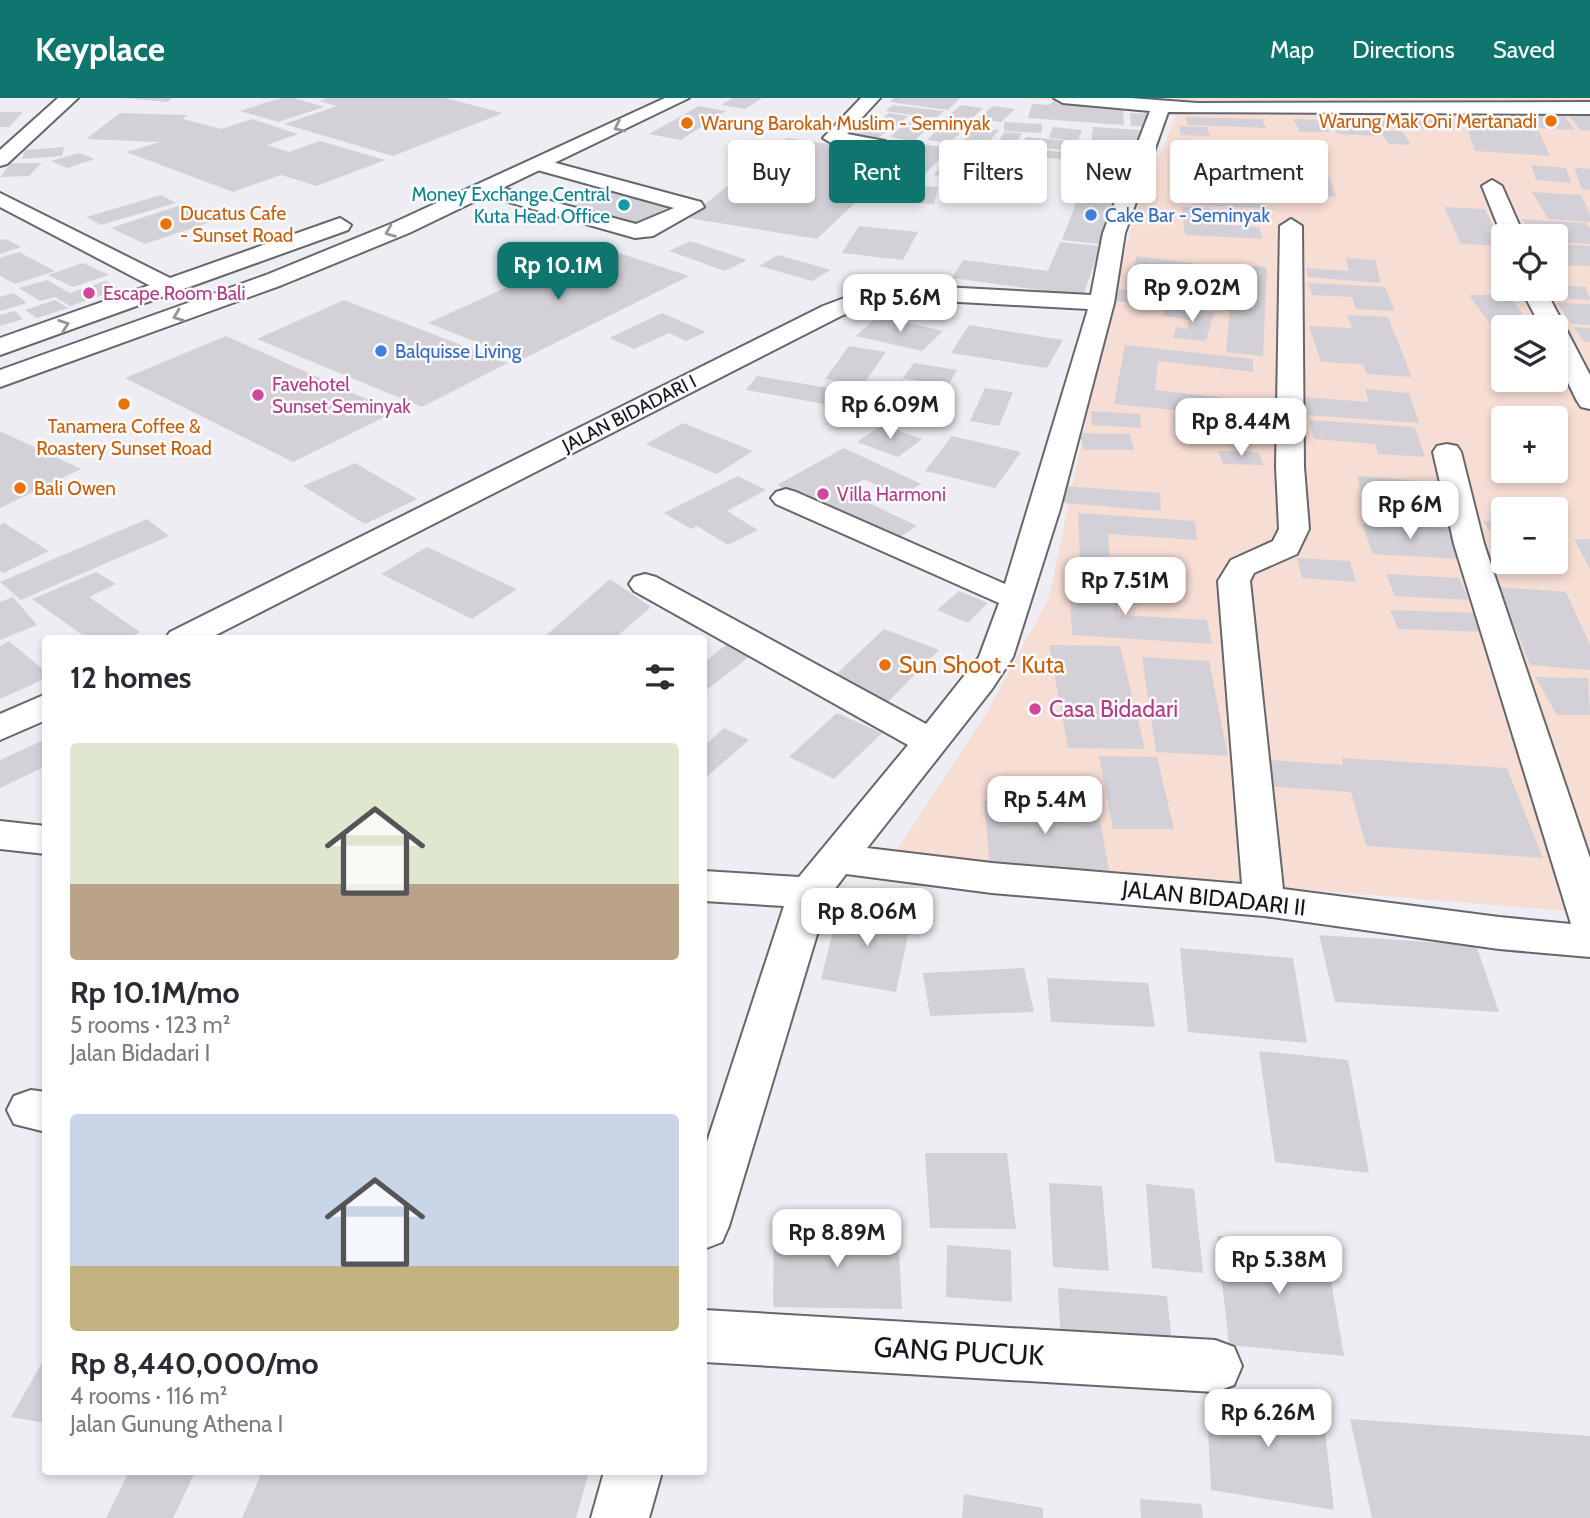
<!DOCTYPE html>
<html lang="en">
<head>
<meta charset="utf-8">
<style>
  :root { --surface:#fff; --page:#f2f2f3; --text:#2b2b33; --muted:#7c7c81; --accent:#0f766e }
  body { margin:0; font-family:Cabin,sans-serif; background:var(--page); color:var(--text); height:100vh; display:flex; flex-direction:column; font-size:26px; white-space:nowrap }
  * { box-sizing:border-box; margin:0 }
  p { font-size:23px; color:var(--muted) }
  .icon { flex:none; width:38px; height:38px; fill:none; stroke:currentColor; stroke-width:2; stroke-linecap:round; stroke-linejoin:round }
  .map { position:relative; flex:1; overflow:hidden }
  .drawer { position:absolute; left:42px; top:537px; width:665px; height:840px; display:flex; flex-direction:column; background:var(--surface); border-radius:7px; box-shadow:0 4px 10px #0003 }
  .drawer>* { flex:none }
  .guide { position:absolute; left:728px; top:42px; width:665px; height:63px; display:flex; gap:14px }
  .tools { position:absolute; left:1491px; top:126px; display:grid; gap:14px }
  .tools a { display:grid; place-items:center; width:77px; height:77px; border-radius:7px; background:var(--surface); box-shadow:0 4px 10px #0003; font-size:35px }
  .price { position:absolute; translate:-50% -60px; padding:0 16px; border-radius:14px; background:#fff; color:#222; font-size:23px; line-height:46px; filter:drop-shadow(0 2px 4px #0008) }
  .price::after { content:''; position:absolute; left:50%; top:42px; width:21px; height:16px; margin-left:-10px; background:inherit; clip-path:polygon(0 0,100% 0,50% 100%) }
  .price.active { background:var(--accent); color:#fff }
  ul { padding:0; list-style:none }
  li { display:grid; align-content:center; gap:14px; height:371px; padding:0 28px }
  li span { display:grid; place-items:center; height:217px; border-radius:7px; color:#555 }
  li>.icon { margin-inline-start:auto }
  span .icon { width:126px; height:126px; fill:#fffc; stroke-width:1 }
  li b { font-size:30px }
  h2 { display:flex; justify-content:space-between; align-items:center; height:84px; padding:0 28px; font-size:30px }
  .tag { padding:0 24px; border-radius:7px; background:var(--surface); box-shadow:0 4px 10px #0003; font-size:24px; line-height:63px }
  .tag.active { background:var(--accent); color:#fff }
  header { display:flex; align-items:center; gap:42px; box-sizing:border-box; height:98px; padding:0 35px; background:var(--accent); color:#fff }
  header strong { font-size:33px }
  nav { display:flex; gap:38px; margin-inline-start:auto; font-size:24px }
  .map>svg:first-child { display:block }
  .commercial { fill:#f7ded5; fill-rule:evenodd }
  .building { fill:#d3d1d7 }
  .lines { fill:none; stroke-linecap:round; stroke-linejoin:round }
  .minor-casing { stroke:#66666c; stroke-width:4 }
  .highway-casing { stroke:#66666c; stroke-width:4 }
  .minor { fill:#fff; fill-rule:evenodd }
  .highway { fill:#fff; fill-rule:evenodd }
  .oneway { stroke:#969697 }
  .food-dot { fill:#e8710a; stroke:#fbfbff; stroke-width:2.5 }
  .culture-dot { fill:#0f9aa8; stroke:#fbfbff; stroke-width:2.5 }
  .shop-dot { fill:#3f7fe0; stroke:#fbfbff; stroke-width:2.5 }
  .hotel-dot { fill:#d1479c; stroke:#fbfbff; stroke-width:2.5 }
  .labels { text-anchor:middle; stroke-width:5; stroke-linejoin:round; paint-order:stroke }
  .far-food-label { font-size:19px; fill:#c56008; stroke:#fbfbff; text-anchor:start }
  .far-culture-label { font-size:19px; fill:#0d838f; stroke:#fbfbff; text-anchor:end }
  .far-shop-label { font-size:19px; fill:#366cbe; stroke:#fbfbff; text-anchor:start }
  .far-hotel-label { font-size:19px; fill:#b23c85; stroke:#fbfbff; text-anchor:start }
  .far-street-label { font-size:19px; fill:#161618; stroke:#fbfbff }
  .food-label { font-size:23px; fill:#c56008; stroke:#fbfbff; text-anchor:start }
  .hotel-label { font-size:23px; fill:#b23c85; stroke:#fbfbff; text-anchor:start }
  .street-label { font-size:23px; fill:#161618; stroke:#fbfbff }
  .near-street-label { font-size:28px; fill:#161618; stroke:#fbfbff }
</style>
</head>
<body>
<header>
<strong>Keyplace</strong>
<nav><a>Map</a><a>Directions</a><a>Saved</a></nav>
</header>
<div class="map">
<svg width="1590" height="1420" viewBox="0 0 1590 1420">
  <rect width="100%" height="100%" fill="#ededf3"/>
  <path class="commercial" d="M1021,0h569v815l-697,-57 94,-144 62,-114 54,-260 29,-115 46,-112zM1503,138h53v53h-53zM1503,229h53v53h-53zM1503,320h53v53h-53zM1503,411h53v53h-53z"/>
  <g class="building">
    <path d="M123,0h49l-4,4z"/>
    <path d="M281,0h13l30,9 -46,15 -38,-11z"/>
    <path d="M327,0h118l58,15 -110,43 -109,-32 53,-18 -18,-5z"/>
    <path d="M733,0h29l-17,11 -24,-4z"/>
    <path d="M894,0h66l-12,12 -58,-8z"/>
    <path d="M1055,2l68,6 1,19 -96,-7 4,-14 17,1z"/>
    <path d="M893,7l51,6 -8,7 -11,-1 19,4 -13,8 -26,-5 14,-8 -34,-5z"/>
    <path d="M961,7l22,3 -15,14 -23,-4z"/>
    <path d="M699,8l27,5 -45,29 -32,-6z"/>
    <path d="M993,8l22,3 -14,13 -24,-3z"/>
    <path d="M0,14h23l-14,15h-9z"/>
    <path d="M120,15l68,2 -5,4 38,10 31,-10 46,15 -31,11 22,7 31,-11 65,19 -68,26 -36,-11 -48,17 -107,-40 34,-10 -74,-3z"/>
    <path d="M889,15l19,3 -12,10 -20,-3z"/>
    <path d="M1130,15l19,1 1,13 -19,-1z"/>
    <path d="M1527,16l37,1 11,15 -37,-2z"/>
    <path d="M1568,17h22v16l-9,-1z"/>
    <path d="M1185,19l77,2 4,9 -78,-3z"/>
    <path d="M1293,21l30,1 7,12h-30z"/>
    <path d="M1402,21l53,2 6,9 -54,-2z"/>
    <path d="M1373,22l24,1 4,7 -24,-1z"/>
    <path d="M948,23l20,2 -6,7 -20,-3z"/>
    <path d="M1004,24l38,2v9l-38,-2z"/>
    <path d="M1331,24l39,1 8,13 -40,-2z"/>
    <path d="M862,25l29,6 -15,10 -30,-6z"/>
    <path d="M902,28l24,4 -12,11 -24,-4z"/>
    <path d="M1179,28l28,1 3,9 -29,-1z"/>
    <path d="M1466,28l73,5 11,25 -75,-5z"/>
    <path d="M976,29l23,3 -14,16 -23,-4z"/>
    <path d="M1053,29l29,3 -4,11 -29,-3z"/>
    <path d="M1093,29l49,3v15l-51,-3z"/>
    <path d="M937,32l23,3 -10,10 -23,-3z"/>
    <path d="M1380,33h22l9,14 -22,-1z"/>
    <path d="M1004,34l18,1 -6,11 -18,-1z"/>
    <path d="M1026,39l55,5 -3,9 -56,-5z"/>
    <path d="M787,40l118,17 -88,84 -129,-21z"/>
    <path d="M1178,41l34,2 -1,21 -34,-3z"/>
    <path d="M922,46l28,4 -27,28 -30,-4z"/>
    <path d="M64,49l-2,9 -40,3 3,-9z"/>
    <path d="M1022,51l55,4 -2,7 -55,-4z"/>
    <path d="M955,52l20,3 -20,25 -21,-3z"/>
    <path d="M1216,53l29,2 1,16 -30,-3z"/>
    <path d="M79,55l16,6 -28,9 -16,-7z"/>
    <path d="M11,65h30l-12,13 -29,1z"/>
    <path d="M1531,67l35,3 5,15 -35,-3z"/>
    <path d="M1090,68l37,3 -28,75 -37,-4z"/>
    <path d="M1574,69l16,2v21l-8,-1z"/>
    <path d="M1194,71l75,4 3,11 -77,-5z"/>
    <path d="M964,74l25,3 -13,22 -26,-3z"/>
    <path d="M1296,75l33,2 7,22 -35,-3z"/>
    <path d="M882,86l56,3 -4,17 -57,-3z"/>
    <path d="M614,89l61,17 -40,20 -63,-17z"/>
    <path d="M1235,89l41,2 3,9 -41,-2z"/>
    <path d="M1532,94l49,3 9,19v8l-42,-3z"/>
    <path d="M161,97l15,8 -75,22 -15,-8z"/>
    <path d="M1189,98l75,3 3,9 -75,-3z"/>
    <path d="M187,105l35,15 -77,26 -34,-16z"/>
    <path d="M1182,109l27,1 3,16 47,3 4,12 -78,-4z"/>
    <path d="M1444,109l41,2 18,37 -42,-2z"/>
    <path d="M1522,121l64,4 4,6v15l-34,-2v-6h-24z"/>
    <path d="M859,128l59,6 -15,28 -61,-7z"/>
    <path d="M6,141l15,8 -21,7v-14z"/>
    <path d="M690,143l57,19 -22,11 -56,-20z"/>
    <path d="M1060,144l40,4 -17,50 -131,-18 11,-18 85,11z"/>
    <path d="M1556,146l34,2v20l-34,-1z"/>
    <path d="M598,148l91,30 -168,84 -93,-37z"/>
    <path d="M19,154l36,19 -40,13 -15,-8v-18z"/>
    <path d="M778,157l53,15 -19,11 -53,-15z"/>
    <path d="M1137,158l68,9 -4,12 -68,-8z"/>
    <path d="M1346,160l29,2 6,23 -73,-6 -2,-9 43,3z"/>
    <path d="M83,165l26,12 -36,12 -25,-12z"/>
    <path d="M1234,166l33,3 -4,89 -37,-4z"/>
    <path d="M47,182l23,13 36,-12 15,8 -51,17 -15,-9 -15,4 -21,-13z"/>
    <path d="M1308,185l77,4 10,24 -39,-2 -4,-12 -40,-2z"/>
    <path d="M1556,187l30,2 4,13 -42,-3 -5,-8h13z"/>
    <path d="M1116,191l85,9v11l-87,-8z"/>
    <path d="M14,195l13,10 -27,8v-14z"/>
    <path d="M1469,197h39l25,32h-30v14z"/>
    <path d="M55,202l13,8 -31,10 -12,-8z"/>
    <path d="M344,202l164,63 -86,44 -165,-68z"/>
    <path d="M1557,205l33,1v21l-19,-1z"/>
    <path d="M1167,210l47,4 -8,29 -33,-3 3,-11 12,2 1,-9 -27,-5z"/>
    <path d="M15,213l8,8 -23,7v-11z"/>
    <path d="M662,215l44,19 -20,9 -17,-8 -35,16 -25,-11z"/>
    <path d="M1347,217l41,2 24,60 -46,-3 -3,-10 -42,-2 -12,-36 43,2z"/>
    <path d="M878,218l65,15 -21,20 -66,-15z"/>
    <path d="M969,227l94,15 -16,28 -96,-15z"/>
    <path d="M1573,229l17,1v14h-5z"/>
    <path d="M226,238l169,76 -102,50 -168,-84z"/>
    <path d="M1125,247l128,14v13l-95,-11 -3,29 98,11 -1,17 -138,-14z"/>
    <path d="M849,248l37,6 -23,33 -38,-6z"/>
    <path d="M914,265l43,7 -9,16 -45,-8z"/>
    <path d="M757,278l77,13 -10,15 -78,-14z"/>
    <path d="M985,290l28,4 -14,34 -29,-5z"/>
    <path d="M1365,291l44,4 10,30 -111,-8 -4,-18 65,5z"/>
    <path d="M1091,313l49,3 1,14 -49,-3z"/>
    <path d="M1309,322l106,7 10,30 -47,-3 -3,-10 -61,-5z"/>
    <path d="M683,325l70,28 -36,23 -71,-30z"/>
    <path d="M882,327l40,14 -24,18 -41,-15z"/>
    <path d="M1224,329l34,3 2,13 -35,-3z"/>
    <path d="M0,333l81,38 -81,39z"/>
    <path d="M1079,335l51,1 4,16h-50z"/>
    <path d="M952,338l69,16 -26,36 -70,-17z"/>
    <path d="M844,350l77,36 -21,13 -36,-18 -20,12 73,35 -25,16 -115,-57z"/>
    <path d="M1218,353l40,1 6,13 -41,-1z"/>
    <path d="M355,365l62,36 -52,25 -62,-38z"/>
    <path d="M738,378l28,14 -39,21 31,19 -30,15 -31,-19 -6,3 -27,-16z"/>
    <path d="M1357,378l78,6 9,25 -80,-6z"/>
    <path d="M1064,388l96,7 1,18 -97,-8z"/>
    <path d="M1078,415l117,8 2,19 -89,-6 2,25 -30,-1z"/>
    <path d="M147,421l22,17 -148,64 -21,-18z"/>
    <path d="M1483,423h20v31z"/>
    <path d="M4,425l45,28 -46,22 -3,-2v-46z"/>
    <path d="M1362,426l85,4 12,31 -86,-5z"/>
    <path d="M1574,441h16v30z"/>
    <path d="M427,449l90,42 -45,30 -91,-45z"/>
    <path d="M1297,460l53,3 6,21 -54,-4z"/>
    <path d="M96,474l20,12 -27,13 51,35 -12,7h-40l-56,-40z"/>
    <path d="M1386,476l73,4 10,22 -74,-4z"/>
    <path d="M1069,478l45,3 4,36 89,5 5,24 -140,-9z"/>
    <path d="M610,481l41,28 -37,32h-72z"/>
    <path d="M1499,489l67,5 24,53v25l-60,-5z"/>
    <path d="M959,493l29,12 -20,20 -31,-13z"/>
    <path d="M13,499l24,28 -37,15v-38z"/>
    <path d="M1390,512l88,3 9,19 -89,-3z"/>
    <path d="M884,531l55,21 -52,53 -57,-23z"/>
    <path d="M9,543l37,31v6l-46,21v-53z"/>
    <path d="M730,544l24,11 -50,39v-30z"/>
    <path d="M1049,547l71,1 25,103 -77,-1z"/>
    <path d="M1142,559l67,4 19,95 -72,-4z"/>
    <path d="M1535,579l53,1 2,37h-33z"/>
    <path d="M837,615l45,20 -48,46 -45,-22z"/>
    <path d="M724,630l25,12 -45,39v-33z"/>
    <path d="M46,641v27l-46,22v-28z"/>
    <path d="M1099,658l58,1 17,72h-61z"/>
    <path d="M1342,660l165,10 36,90 -177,-12 -15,-54 -90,-6 -6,-27 88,6z"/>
    <path d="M984,703l113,2 12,67 -119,-3z"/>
    <path d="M840,807l72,11 -16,76 -75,-13z"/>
    <path d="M1319,837l157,10 23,67 -164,-10z"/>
    <path d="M1180,850l113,10 14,85 -119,-11z"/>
    <path d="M1024,870l10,44 -104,4 -7,-43z"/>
    <path d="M1047,880l101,5 7,44 -104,-5z"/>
    <path d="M1259,953l89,9 21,113 -94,-11z"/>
    <path d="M925,1055h82l9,76 -86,-1z"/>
    <path d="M1049,1085l53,3 7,85 -56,-4z"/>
    <path d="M1146,1086l48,5 9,84 -51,-5z"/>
    <path d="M774,1131l124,1 4,79 -129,-2z"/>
    <path d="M1217,1138l108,10 19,110 -115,-11z"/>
    <path d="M947,1147l64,5 1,52 -66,-5z"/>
    <path d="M1058,1190l109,8 6,57 -112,-9z"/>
    <path d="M43,1263l3,1v61l-35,-6z"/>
    <path d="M1206,1290l116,17 12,105 -123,-20z"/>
    <path d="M1350,1321l240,17v82h-218z"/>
    <path d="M129,1374h66l-22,46h-67z"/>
    <path d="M262,1374h327l-13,46h-334z"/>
    <path d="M964,1396l79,14v10h-81z"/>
    <path d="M1140,1401l61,5 2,14h-62z"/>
  </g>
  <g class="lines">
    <defs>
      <g id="minor">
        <path d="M58,0h20l-71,66 -7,2v-16z"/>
        <path d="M861,0h19l-33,36 38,7 3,4 -3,4 -52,-5 -10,-6z"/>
        <path d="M1054,0h76l67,5 393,-1v12l-422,-2 -43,121 -11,70 -54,206 -47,148 -21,32 -125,159 125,15 250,21 -24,-303 13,-21 42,-19 6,-12 -3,-62 4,-241 11,-7 11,7 2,241 5,62 -12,25 -43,19 -4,8 33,308 216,28 72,7 -117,-380 -21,-92 4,-6 10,-2 10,2 4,6 23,92 106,314v99l-91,-8 -235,-33 -272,-23 -146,-19 -18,24 -99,328 -7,16 -18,7v-98l80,-245 -80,-5v-30l95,6 109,-132 -274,-154 -5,-7 5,-7 11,-3 11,3 270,147 53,-67 20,-54 -223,-99 -5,-6 5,-6 10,-3 10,3 209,92 83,-275 -183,-10 -30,4 -34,13 -633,323h-43l5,-7 653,-326 40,-15 42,-6 186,10 12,-62 47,-122 -87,-8z"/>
        <path d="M541,61l160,43 3,5 -51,29 -18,2 -155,-44 -3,-4 10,-6 149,40 38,-16 -140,-39 -3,-4z"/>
        <path d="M1492,82l10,6 22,50h-22l-20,-50z"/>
        <path d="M0,95l180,90 4,5 -4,5h-16l-164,-86z"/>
        <path d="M1521,191h24l45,86v34l-9,-2 -4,-6 -21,-43v-31h-15z"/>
        <path d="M46,596v26l-46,20v-26z"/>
        <path d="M0,723l46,5v28l-46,-5z"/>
        <path d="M31,992l15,2v40l-32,-8 -7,-14 7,-14z"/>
        <path d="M704,1212l511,30 19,7 8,19 -8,19 -19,7 -511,-30z"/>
        <path d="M604,1374h58l-13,46h-58z"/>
      </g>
      <g id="highway">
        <path d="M665,0h24l-280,135 -127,52 -282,102v-17l266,-95 127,-52z"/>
        <path d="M340,120l11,7 -3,5 -348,125v-17z"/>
      </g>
    </defs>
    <use href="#minor" class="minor-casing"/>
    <use href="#highway" class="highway-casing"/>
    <use href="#minor" class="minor"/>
    <use href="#highway" class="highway"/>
  </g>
  <defs><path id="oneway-chevron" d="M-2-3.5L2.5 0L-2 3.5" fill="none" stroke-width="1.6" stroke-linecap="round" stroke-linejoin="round" transform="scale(1.75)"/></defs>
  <g class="oneway">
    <use href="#oneway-chevron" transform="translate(619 29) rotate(154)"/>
    <use href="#oneway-chevron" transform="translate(390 134) rotate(158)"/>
    <use href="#oneway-chevron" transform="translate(178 218) rotate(159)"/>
    <use href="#oneway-chevron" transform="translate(64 227) rotate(-19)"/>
  </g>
  <g class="food-dot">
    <circle cx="1551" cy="23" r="7"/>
    <circle cx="687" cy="25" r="7"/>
    <circle cx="166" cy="126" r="7"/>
    <circle cx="124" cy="306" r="7"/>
    <circle cx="20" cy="390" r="7"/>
    <circle cx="885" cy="567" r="7"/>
  </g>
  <circle class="culture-dot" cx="624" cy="107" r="7"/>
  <g class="shop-dot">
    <circle cx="1091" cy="117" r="7"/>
    <circle cx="381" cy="253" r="7"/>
  </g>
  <g class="hotel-dot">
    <circle cx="89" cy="195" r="7"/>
    <circle cx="258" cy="297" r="7"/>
    <circle cx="823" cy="396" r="7"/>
    <circle cx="1035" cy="611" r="7"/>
  </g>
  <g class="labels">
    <g class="far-food-label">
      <text x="1537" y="30" text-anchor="end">Warung Mak Oni Mertanadi</text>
      <text x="701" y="32">Warung Barokah Muslim - Seminyak</text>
      <text x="180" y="122">Ducatus Cafe<tspan x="180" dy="22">- Sunset Road</tspan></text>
      <text x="124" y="335" text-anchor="middle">Tanamera Coffee &amp;<tspan x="124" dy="22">Roastery Sunset Road</tspan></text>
      <text x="34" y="397">Bali Owen</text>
    </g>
    <g class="far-culture-label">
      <text x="610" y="103">Money Exchange Central<tspan x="610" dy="22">Kuta Head Office</tspan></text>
    </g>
    <g class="far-shop-label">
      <text x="1105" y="124">Cake Bar - Seminyak</text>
      <text x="395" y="260">Balquisse Living</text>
    </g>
    <g class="far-hotel-label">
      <text x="103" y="202">Escape Room Bali</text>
      <text x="272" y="293">Favehotel<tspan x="272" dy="22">Sunset Seminyak</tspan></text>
      <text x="837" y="403">Villa Harmoni</text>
    </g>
    <g class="far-street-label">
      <text transform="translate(629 315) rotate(-27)" y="7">JALAN BIDADARI I</text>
    </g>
    <g class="food-label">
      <text x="899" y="575">Sun Shoot - Kuta</text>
    </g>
    <g class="hotel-label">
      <text x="1049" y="619">Casa Bidadari</text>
    </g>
    <g class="street-label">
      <text transform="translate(1214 800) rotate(6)" y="8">JALAN BIDADARI II</text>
    </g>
    <g class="near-street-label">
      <text transform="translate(959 1253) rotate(3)" y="10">GANG PUCUK</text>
    </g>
  </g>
</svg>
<div class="tools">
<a><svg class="icon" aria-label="locate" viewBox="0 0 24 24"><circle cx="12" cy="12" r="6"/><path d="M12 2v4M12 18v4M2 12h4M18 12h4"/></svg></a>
<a><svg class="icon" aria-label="layers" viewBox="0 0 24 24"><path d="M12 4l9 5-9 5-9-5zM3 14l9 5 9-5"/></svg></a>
<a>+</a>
<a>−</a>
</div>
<b class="price active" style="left:558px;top:204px">Rp 10.1M</b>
<b class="price" style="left:1192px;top:226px">Rp 9.02M</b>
<b class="price" style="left:900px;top:236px">Rp 5.6M</b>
<b class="price" style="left:890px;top:343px">Rp 6.09M</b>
<b class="price" style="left:1241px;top:360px">Rp 8.44M</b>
<b class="price" style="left:1410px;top:443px">Rp 6M</b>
<b class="price" style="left:1125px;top:519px">Rp 7.51M</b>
<b class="price" style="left:1045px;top:738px">Rp 5.4M</b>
<b class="price" style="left:867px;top:850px">Rp 8.06M</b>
<b class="price" style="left:837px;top:1171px">Rp 8.89M</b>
<b class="price" style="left:1279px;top:1198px">Rp 5.38M</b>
<b class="price" style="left:1268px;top:1351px">Rp 6.26M</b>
<div class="guide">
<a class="tag">Buy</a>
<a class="tag active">Rent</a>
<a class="tag">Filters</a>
<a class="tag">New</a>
<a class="tag">Apartment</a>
</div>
<section class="drawer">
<h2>12 homes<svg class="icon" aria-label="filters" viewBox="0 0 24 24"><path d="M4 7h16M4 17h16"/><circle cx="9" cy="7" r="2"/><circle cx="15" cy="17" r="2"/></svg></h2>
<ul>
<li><span style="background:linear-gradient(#dfe7d0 65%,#b9a48a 0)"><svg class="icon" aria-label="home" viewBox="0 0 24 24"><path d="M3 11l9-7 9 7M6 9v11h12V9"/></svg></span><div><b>Rp 10.1M/mo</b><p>5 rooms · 123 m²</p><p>Jalan Bidadari I</p></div></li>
<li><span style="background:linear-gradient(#c9d6e8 70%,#c2b280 0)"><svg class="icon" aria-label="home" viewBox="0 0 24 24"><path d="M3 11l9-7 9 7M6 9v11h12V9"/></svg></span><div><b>Rp 8,440,000/mo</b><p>4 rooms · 116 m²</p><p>Jalan Gunung Athena I</p></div></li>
</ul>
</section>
</div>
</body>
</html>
